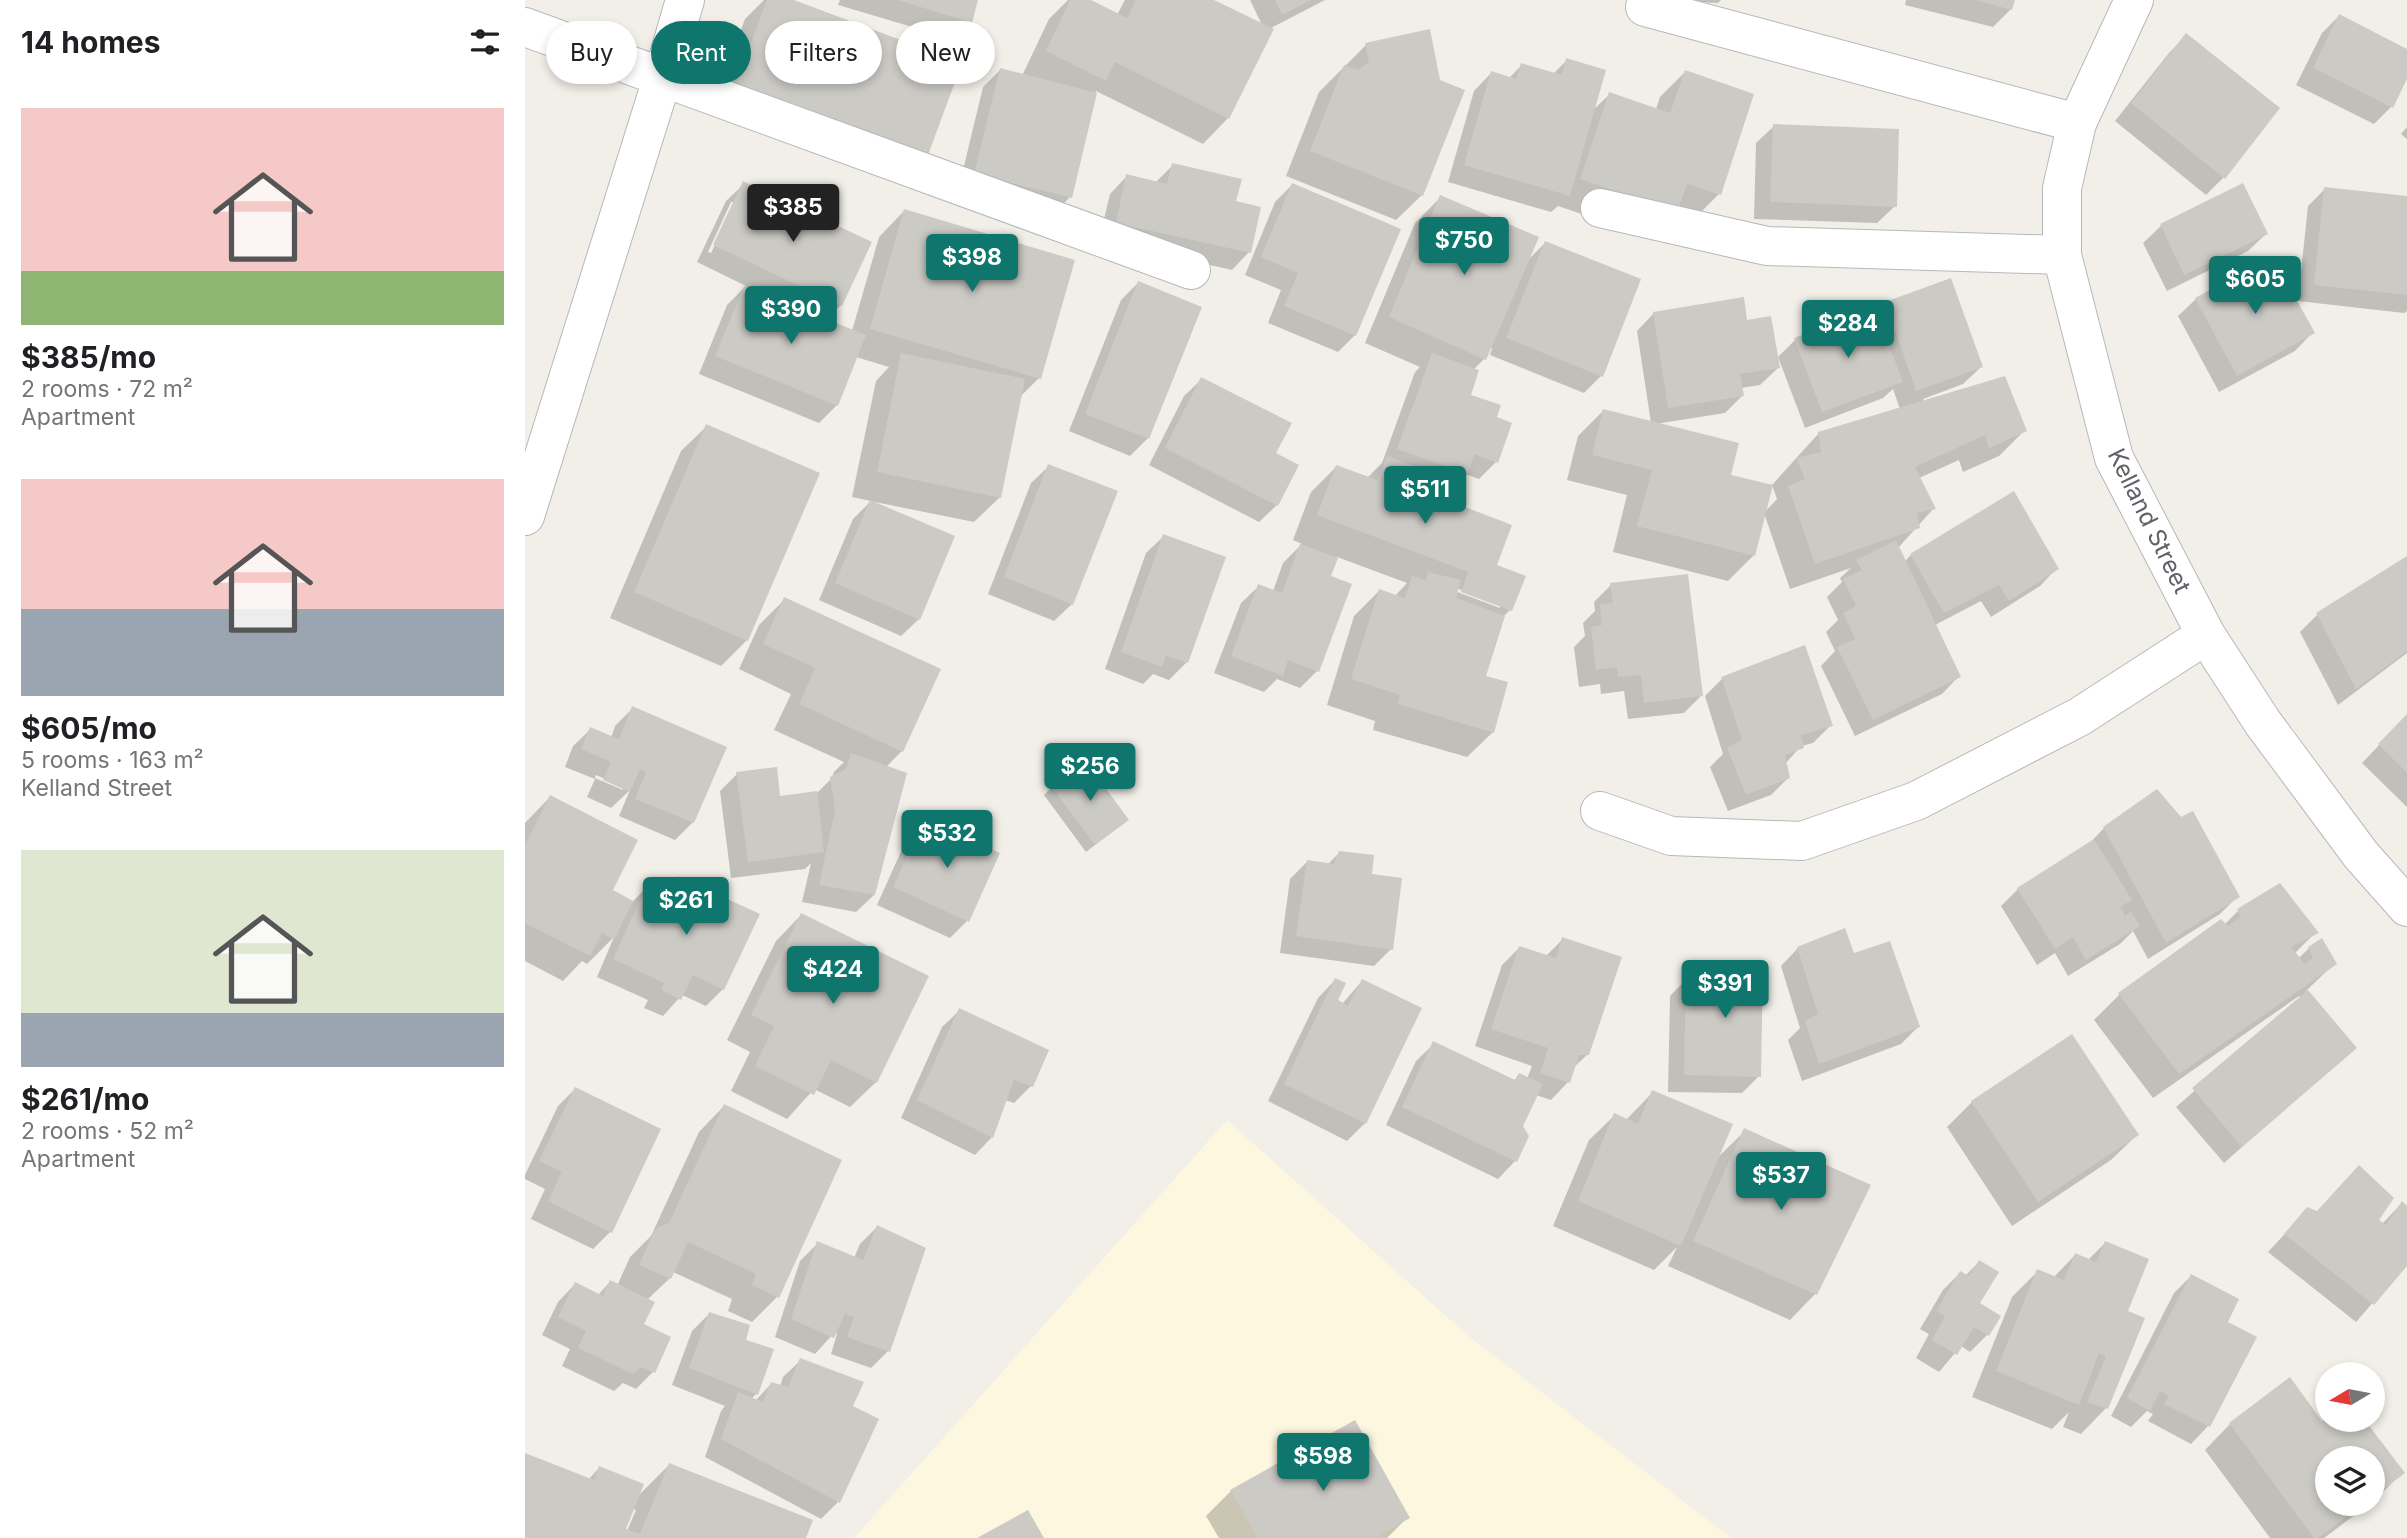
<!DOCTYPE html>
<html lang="en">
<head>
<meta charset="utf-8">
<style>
  :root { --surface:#fff; --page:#f2f2f2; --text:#202124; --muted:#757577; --accent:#0f766e }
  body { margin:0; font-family:Inter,sans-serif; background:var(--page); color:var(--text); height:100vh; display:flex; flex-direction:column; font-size:26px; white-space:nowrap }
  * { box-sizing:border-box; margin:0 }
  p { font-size:23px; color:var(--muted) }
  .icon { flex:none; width:38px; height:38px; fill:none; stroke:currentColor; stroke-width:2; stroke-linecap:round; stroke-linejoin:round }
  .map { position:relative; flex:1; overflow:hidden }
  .sheet { display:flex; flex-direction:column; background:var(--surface); width:525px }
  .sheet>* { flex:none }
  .top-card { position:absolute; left:21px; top:21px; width:665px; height:63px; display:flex; gap:14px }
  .needle { width:46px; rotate:260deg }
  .buttons { position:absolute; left:1790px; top:1362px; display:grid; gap:14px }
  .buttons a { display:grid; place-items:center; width:70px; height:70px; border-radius:50%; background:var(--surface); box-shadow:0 4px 10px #0003; font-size:35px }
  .price { position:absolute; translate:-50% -60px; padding:0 16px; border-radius:7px; background:var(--accent); color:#fff; font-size:23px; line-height:46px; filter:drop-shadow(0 2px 4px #0008) }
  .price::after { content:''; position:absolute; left:50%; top:42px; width:21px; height:16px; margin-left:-10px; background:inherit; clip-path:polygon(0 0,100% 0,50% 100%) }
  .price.active { background:#222; color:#fff }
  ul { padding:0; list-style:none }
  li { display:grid; align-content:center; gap:14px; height:371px; padding:0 21px }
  li span { display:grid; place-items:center; height:217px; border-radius:0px; color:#555 }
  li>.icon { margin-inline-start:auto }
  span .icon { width:126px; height:126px; fill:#fffc; stroke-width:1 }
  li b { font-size:30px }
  h2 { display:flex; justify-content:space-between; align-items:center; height:84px; padding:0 21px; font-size:30px }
  .pill { padding:0 24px; border-radius:32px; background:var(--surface); box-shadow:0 4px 10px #0003; font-size:24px; line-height:63px }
  .pill.active { background:var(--accent); color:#fff }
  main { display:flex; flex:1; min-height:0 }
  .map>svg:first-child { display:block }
  .commercial { fill:#fef7e0 }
  .shadow { fill:#0003; fill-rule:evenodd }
  .building { fill:#cccac5 }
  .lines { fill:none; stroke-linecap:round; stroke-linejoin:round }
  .street-casing { stroke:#b5b8bc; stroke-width:40 }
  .street { stroke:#fff; stroke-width:38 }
  .labels { text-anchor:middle; stroke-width:5; stroke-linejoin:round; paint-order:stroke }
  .street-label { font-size:24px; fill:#5f6368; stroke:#fff }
</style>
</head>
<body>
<main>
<section class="sheet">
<h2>14 homes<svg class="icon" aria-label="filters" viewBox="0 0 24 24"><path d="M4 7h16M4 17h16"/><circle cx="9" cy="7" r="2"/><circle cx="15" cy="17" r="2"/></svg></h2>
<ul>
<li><span style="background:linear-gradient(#f6c9c9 75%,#8fb573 0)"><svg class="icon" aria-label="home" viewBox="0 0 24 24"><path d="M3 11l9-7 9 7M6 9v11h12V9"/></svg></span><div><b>$385/mo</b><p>2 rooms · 72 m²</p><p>Apartment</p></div></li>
<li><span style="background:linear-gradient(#f6c9c9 60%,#9aa5b1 0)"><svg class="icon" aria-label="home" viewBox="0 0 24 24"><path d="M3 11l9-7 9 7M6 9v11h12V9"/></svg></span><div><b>$605/mo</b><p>5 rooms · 163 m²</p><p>Kelland Street</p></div></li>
<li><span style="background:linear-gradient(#dfe7d0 75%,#9aa5b1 0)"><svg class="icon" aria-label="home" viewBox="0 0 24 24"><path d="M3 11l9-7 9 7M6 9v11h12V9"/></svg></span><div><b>$261/mo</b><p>2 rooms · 52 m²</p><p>Apartment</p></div></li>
</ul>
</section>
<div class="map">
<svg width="1882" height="1538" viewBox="0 0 1882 1538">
  <rect width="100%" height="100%" fill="#f1efe8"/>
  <path class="commercial" d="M702,1120l239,214 265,204h-877z"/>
  <g class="shadow">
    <path d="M239,0h25l137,154 -214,-46 33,-89z"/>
    <path d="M315,0h137l-7,22 -17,17 -115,-34z"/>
    <path d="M543,0h19l30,15 8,-15h85l52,25 -12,-25h75l-56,29 -41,89 -25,26 -107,-53 -26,106 -17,17 -95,-23 25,-104 17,-17 22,6 27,-57z"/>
    <path d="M1131,0h65l-3,3z"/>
    <path d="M1381,0h107l-2,9 -18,18 -88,-22z"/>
    <path d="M1814,16l68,35v25l-16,31 -17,17 -78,-39 26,-52z"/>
    <path d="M1662,35l37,142 -18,18 -91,-74 54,-68z"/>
    <path d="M841,45l56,150 -26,25 -110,-44 33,-84z"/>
    <path d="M1042,60l25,51 18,-17 46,15 4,-12 25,-25 34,122 -25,25 -44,18 -92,-31 -7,6 -103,-30 26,-91 17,-18 17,6 14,-14 31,9z"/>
    <path d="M1249,126l121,80 -18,17 -123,-4 2,-76z"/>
    <path d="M1882,127v12l-6,-5z"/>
    <path d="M648,165l76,87 -17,18 -133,-30 11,-46 17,-18 28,7z"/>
    <path d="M219,184l97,121 -16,15 27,11 27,-94 25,-26 135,167 -19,19 -20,100 -26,25 -99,-20 44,117 -18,17 -82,-36 34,-81 18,-18 -19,-4 24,-116 13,-14 -33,-10 -20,49 -17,17 -120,-49 28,-69 19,-19 -49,-24 29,-61zM206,202h4l-24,51 -3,-1z"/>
    <path d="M767,185l63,150 -17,17 -70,-29 13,-33 -36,-15 30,-73z"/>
    <path d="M1800,189l82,9v113l-3,2 -106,-12 10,-95z"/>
    <path d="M916,197l86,64 18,-18 56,133 -17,17 -94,-38 2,-7 -3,-1 -5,12 -10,10 -5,27 26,22 1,44 -17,17 -14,-5 -16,16 -30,-10 -3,10 79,76 15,44 -8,8 -18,59 9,55 -26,25 -94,-27 2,-9 -48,-16 27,-89 25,-25 16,5 12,-13 -70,-26 -8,20 -12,94 -17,17 -23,-9 -13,13 -50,-19 27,-70 18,-17 14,5 10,-28 19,-19 -9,-4 18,-48 25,-25 31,11 15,-15 33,-91 5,-5 -55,-24 50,-120zM928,587l47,17v4l-48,-18z"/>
    <path d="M1636,226l105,8 -18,17 -81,40 -24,-48z"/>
    <path d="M613,283l10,155 -18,18 -61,-25 52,-131z"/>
    <path d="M1671,299l116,34 -17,18 -76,41 -41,-76z"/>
    <path d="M1361,303l95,64 -18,17 -40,15 1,3 101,28 -26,26 -36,16 -4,-12 -40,18 15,30 -36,40 6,14 7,-7 146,13 -17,18 -49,31 -10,-16 -46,24 24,51 -17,18 -87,42 -34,-70 14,-15 -9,-19 12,-12 -11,-23 15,-15 -2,-4 11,-10 -61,21 -26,-76 -11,43 -25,25 -115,-29 14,-57 -60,-15 11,-44 25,-25 48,12 -14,-92 17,-18 92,9 32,46 -18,17 -19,3 1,8 -17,17 -70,11 73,52 36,37 13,-14 -5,-14 47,-52 81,-24 -7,-20 -10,9 -78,30 -27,-71 17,-17 80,-26z"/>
    <path d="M677,379l72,75 3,51 -18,17 -110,-57 35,-69z"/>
    <path d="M182,426l40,214 -26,26 -111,-48 71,-167z"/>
    <path d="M524,466l23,138 -18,17 -66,-27 43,-111z"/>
    <path d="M639,536l60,22 -38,105 -17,17 -16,-6 -10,10 -38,-15 41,-116z"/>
    <path d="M1882,558v95l-69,52 -38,-73 17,-17z"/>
    <path d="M1086,585l90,111 -17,17 -56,6 -4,-28 -23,3 -1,-10 -21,3 -5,-40 11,-11 -2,-13 12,-12 -1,-9z"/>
    <path d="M260,599l117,152 -16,16 -12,128 -18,17 -54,-10 9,-39 -6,6 -74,9 -11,-87 17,-17 42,24 38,-5 15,-15 2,-6 10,-10 -70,-32 17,-36 -52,-25 20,-44z"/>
    <path d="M1197,679l109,46 -18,18 -12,3 -16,18 4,13 -18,18 -43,16 -18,-44 13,-13 -18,-58z"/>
    <path d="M108,708l60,114 -18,18 -56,-24 11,-26 -19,18 -24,-11 8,-18 -30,-12 8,-21 18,-17 20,9 4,-12zM71,775l27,12v3l-28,-12z"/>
    <path d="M1882,716v91l-45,-44z"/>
    <path d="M527,787l75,33 -41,32 -42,-57z"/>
    <path d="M25,797l60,94 21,12 16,-16 15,7 15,-16 46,111 -17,17 -24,-11 -19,21 -19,-8 4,-8 -51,-23 17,-40 -27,27 -5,-3 -19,20 -38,-20v-138z"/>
    <path d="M1655,819l58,77 -18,18 -72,45 -15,-28 -13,13 -52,32 -13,-23 -18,12 -36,-59 17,-17 69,-43 17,-18z"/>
    <path d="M400,821l42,100 -17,17 -73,-33 30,-67z"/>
    <path d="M815,852l30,23 21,74 -17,17 -94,-13 10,-74 17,-17 21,2z"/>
    <path d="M1754,886l37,46 -22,22 4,5 11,-11 26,15 -29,28 49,56 -131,116 -48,-56 125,-109 -2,-2 -146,102 -59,-78 25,-25 102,-74 3,4 14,-14z"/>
    <path d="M276,915l75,167 -26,25 -36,-18 -27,30 -56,-28 19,-39 -23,-12 49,-99z"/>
    <path d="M1038,939l25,115 -16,15 -4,13 -17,18 -15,-5 -15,31 6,10 -12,25 -17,18 -112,-54 30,-64 18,-17 79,37 7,-6 7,4 5,-13 -57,-20 27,-81 17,-17 27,8z"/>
    <path d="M1273,948l55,7 65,72 -17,17 -99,37 -14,-41 12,-12 -19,-62z"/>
    <path d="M1178,962l56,114 -17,17 -74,-1 2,-96z"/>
    <path d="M810,980l1,21 6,3 20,-23 3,142 -18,18 -79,-40 50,-103z"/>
    <path d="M435,1010l71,76 -17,17 -9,-3 -13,37 -17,18 -74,-37 41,-91z"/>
    <path d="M50,1089l35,143 -17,17 -62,-30 14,-30 -20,-10v-4l33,-69z"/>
    <path d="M1128,1092l63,67 29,-28 70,163 -25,26 -122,-54 9,-19 -23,23 -101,-44 36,-86 26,-25 11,5z"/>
    <path d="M1447,1102l165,33 -26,25 -99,66 -65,-99z"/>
    <path d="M199,1106l53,191 -25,25 -24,-11 4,-12 -59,-27 -3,6 -23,22 -5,25 11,47 -17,17 -13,-6 -9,8 -52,-25 8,-17 -28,-14 16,-33 17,-18 23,11 12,-13 7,4 13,-29 21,-21 48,-104z"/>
    <path d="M1834,1167l18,53 5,4 20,-21 5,5v55l-51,59 -88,-70 40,-43 8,4z"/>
    <path d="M352,1227l11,124 -17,17 -40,-14 6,-20 -3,-1 -19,21 -40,-17 25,-76 18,-18 36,15 6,-14z"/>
    <path d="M1580,1243l21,69 -20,96 -25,26 -18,-7 6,-15 -17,17 -80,-32 40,-100 26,-26 15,7 22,-23 13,5z"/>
    <path d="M1454,1262l-1,42 9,31 -17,17 -9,-6 -22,26 -23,-14 13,-24 -9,-5 23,-39 17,-17 5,3z"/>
    <path d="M1666,1276l34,46 30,15 -47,89 -17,18 -43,-23 5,-7 -6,-3 -16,16 -20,-11 63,-123z"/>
    <path d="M184,1314l35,28 28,8 -16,44 -5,5 4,2 16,-17 9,3 3,-10 18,-17 37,142 -17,17 -116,-62 16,-46 4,-5 -53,-21 20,-54z"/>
    <path d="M1705,1424h92l80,49 -29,29v-44h-46v45h44l-47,35h-54l-65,-88z"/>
    <path d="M0,1455l63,25 11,-12 39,28 31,-31 137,73h-281zM108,1509l3,1 -9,21 -3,-1z"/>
    <path d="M706,1491l177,26 -21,21h-168l-13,-22z"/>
  </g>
  <g class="building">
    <path d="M242,0h27l168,63 -34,92 -192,-72z"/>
    <path d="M373,0h80l-6,23z"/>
    <path d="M545,0h21l36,18 9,-18h78l60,29 -45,90 -114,-57 -9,19 -60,-30z"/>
    <path d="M750,0h36l-29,15z"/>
    <path d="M1450,0h40l-3,10z"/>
    <path d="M1814,14l68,35v30l-14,29 -80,-40z"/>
    <path d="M905,29l10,51 25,10 -42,106 -113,-45 34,-86 14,5 11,-8 -4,-19z"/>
    <path d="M1661,33l94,75 -55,71 -94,-76z"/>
    <path d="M1041,58l40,12 -36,126 -106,-31 27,-94 25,8 5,-16 41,12z"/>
    <path d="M475,68l97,25 -25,105 -98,-24z"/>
    <path d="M1160,70l69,24 -33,101 -34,-11 -10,28 -97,-33 29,-87 61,21z"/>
    <path d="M1248,124l126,5 -2,78 -127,-5z"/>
    <path d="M647,163l70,16 -6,22 25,6 -10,46 -135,-30 10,-49 41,10z"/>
    <path d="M218,181l129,61 -30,64 -129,-61z"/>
    <path d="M767,183l109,46 -45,107 -72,-30 14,-33 -37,-16z"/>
    <path d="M1718,183l25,51 -84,41 -24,-51z"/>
    <path d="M1799,187l83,9v99l-93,-10z"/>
    <path d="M915,195l99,42 -53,123 -97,-43z"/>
    <path d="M379,209l171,51 -34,119 -171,-50z"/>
    <path d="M1020,241l96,38 -38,98 -97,-39z"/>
    <path d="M1747,256l43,77 -78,43 -42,-78z"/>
    <path d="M1426,278l32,89 -67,24 -31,-89z"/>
    <path d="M613,281l64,26 -53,132 -64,-25z"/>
    <path d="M219,286l122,49 -28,71 -123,-50z"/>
    <path d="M1219,297l3,23 24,-4 9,52 -40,6 4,22 -76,12 -15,-96z"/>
    <path d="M1350,308l28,74 -81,30 -28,-74z"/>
    <path d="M376,353l124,26 -24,119 -124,-26z"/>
    <path d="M907,353l47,17 -8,25 30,10 -4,12 15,6 -14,40 -24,-9 -6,20 -71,-25z"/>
    <path d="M1480,376l22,55 -38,17 -4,-13 -70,32 21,42 -19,4 3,15 -105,36 -27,-78 17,-7 -9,-21 25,-6 -3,-20z"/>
    <path d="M676,377l91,46 -16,30 23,12 -21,41 -113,-58z"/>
    <path d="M1078,409l136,34 -8,32 42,10 -18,71 -118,-30 15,-56 -60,-15z"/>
    <path d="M181,424l114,49 -72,168 -114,-49z"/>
    <path d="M862,456l38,14 -7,19 94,36 -15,40 29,11 -14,35 -51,-19 7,-20 -151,-57 19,-50 41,15z"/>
    <path d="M523,464l70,27 -45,114 -69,-28z"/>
    <path d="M1489,491l45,78 -50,32 -10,-16 -55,28 -34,-59z"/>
    <path d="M345,500l85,36 -35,84 -85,-37z"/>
    <path d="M638,534l63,23 -38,106 -22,-7 -4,11 -41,-15z"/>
    <path d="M1371,540l65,137 -88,43 -36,-73 18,-8 -12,-26 13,-7 -13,-27 19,-9 -6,-10z"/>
    <path d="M775,544l38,14 -7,18 21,8 -33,88 -31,-12 -5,16 -52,-20 27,-72 24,9z"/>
    <path d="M1882,556v95l-51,38 -40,-76z"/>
    <path d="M903,572l33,8 -5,18 49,18 -19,60 22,6 -14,51 -96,-29 2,-9 -49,-16 28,-90 26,9 7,-22 14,4z"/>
    <path d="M1163,574l15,122 -59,7 -3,-28 -23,2 -1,-10 -21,3 -5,-43 11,-2 -2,-21 13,-1 -3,-20z"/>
    <path d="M259,597l157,72 -38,83 -104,-48 16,-36 -52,-24z"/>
    <path d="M1280,645l28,81 -32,9 3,13 -19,7 5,23 -44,17 -19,-47 15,-8 -21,-63z"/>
    <path d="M107,706l95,41 -33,76 -59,-24 11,-27 -6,-3 -10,23 -27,-12 8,-18 -30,-13 9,-22 29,12z"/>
    <path d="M1882,714v59l-29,-29z"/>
    <path d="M326,753l56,20 -32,122 -56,-10 16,-75 -5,-33 16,-8z"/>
    <path d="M560,760l44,60 -34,25 -44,-59z"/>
    <path d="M252,767l3,29 37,-5 7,61 -76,10 -12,-90z"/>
    <path d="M1632,789l24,28 12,-6 47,86 -74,46 -63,-116z"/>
    <path d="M25,795l88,45 -25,50 20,11 -19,39 -12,-7 -12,23 -65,-33v-78z"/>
    <path d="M399,819l76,34 -31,69 -76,-35z"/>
    <path d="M1569,839l38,61 -12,7 5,9 6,-4 9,14 -54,34 -13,-23 -18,12 -38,-61z"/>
    <path d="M814,851l35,4 -2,19 30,4 -9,72 -97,-14 11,-76 27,4z"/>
    <path d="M152,876l83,38 -36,76 -31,-15 -12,25 -20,-10 3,-7 -51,-24 34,-74 21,10z"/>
    <path d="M1755,883l39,50 -28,14 14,17 8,-6 -5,-11 14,-9 15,26 -158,110 -61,-81 103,-74 7,7 13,-9 -4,-8z"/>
    <path d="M276,913l128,63 -52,107 -46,-23 -17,35 -59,-29 19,-40 -23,-11z"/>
    <path d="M1320,928l9,25 36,-12 30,86 -101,37 -14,-43 13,-7 -21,-67z"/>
    <path d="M1037,937l60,20 -33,98h-10l-9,28 -30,-10 8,-25 -57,-19 28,-83 37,12z"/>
    <path d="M1178,961l60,1 -2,115 -77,-2 2,-98h16z"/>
    <path d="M810,978l11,5 -8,17 10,6 14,-27 60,29 -56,116 -82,-40z"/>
    <path d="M1783,990l49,58 -115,99 -50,-59z"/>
    <path d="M434,1008l90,42 -16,37 -19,-7 -21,58 -76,-38z"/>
    <path d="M1547,1034l67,101 -101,67 -67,-101z"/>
    <path d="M908,1041l82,39 4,-7 24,11 -20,42 6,10 -12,26 -115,-55z"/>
    <path d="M50,1087l86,42 -49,104 -64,-32 14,-29 -23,-11z"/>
    <path d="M1127,1090l81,34 -52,122 -103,-45 36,-88 24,11z"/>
    <path d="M199,1104l118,56 -63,138 -27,-13 4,-11 -68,-32 -17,37 -32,-14 16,-36 14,-6z"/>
    <path d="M1219,1128l127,57 -54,110 -124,-54z"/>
    <path d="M1834,1165l35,33 -15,22 7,5 16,-24 5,5v60l-33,39 -90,-71 23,-27 10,4z"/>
    <path d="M352,1225l49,23 -36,104 -43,-15 7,-20 -9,-3 -11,24 -43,-19 26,-78 46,19z"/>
    <path d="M1580,1241l44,18 -21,52 17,7 -37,91 -21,-7 19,-46 -7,-3 -20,52 -83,-34 41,-102 27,11 11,-27 21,9z"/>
    <path d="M1454,1260l20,12 -19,31 21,13 -12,20 -15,-9 -17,28 -25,-15 13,-24 -9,-5 24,-40 9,5z"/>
    <path d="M1666,1274l48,25 -11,23 29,15 -47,90 -46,-23 5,-8 -9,-5 -10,20 -23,-13z"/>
    <path d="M85,1280l45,22 -11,22 27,13 -16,36 -13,-6 -9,7 -55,-26 8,-17 -28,-14 17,-35 28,14z"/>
    <path d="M184,1312l41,13 -4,15 28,9 -16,46 -69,-27z"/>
    <path d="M275,1358l64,24 -11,24 26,13 -39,84 -119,-64 17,-47 25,10 8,-20 17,5z"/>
    <path d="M1765,1377l32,44 5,-3 37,1 41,54 -32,24v-39h-46v45h38l-47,35h-4l-85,-115z"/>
    <path d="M830,1420l55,98 -35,20h-117l-28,-48z"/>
    <path d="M0,1453l69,27 5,-14 45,18 -18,45 14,5 29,-71 144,57 -7,18h-281z"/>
    <path d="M503,1510l16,28h-67z"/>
  </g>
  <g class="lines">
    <defs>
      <g id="street">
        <path d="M1609,0l-57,123 -15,65v67l52,203 92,177 57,88 98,132 46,52"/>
        <path d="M1120,7l432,116"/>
        <path d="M0,27l666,243"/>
        <path d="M1075,208l167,38 295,9"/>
        <path d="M0,516l138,-440 22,-76"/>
        <path d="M1075,811l71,25 131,5 114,-40 163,-84 127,-82"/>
      </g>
    </defs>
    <use href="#street" class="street-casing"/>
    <use href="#street" class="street"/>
  </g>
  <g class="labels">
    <g class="street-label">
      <text transform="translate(1624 521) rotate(64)" y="8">Kelland Street</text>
    </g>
  </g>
</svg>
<div class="buttons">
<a><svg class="needle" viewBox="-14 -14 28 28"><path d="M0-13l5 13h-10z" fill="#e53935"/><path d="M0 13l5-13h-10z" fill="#757577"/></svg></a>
<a><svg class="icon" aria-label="layers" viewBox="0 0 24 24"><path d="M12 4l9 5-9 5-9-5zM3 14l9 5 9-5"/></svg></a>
</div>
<b class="price active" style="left:268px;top:244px">$385</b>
<b class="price" style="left:939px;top:277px">$750</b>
<b class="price" style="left:447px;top:294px">$398</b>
<b class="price" style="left:1730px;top:316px">$605</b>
<b class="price" style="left:266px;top:346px">$390</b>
<b class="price" style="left:1323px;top:360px">$284</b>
<b class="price" style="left:900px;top:526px">$511</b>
<b class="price" style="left:565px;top:803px">$256</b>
<b class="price" style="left:422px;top:870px">$532</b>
<b class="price" style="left:161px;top:937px">$261</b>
<b class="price" style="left:308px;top:1006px">$424</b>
<b class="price" style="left:1200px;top:1020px">$391</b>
<b class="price" style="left:1256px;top:1212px">$537</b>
<b class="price" style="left:798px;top:1493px">$598</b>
<div class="top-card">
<a class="pill">Buy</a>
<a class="pill active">Rent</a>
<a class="pill">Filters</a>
<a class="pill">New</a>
</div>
</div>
</main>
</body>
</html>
